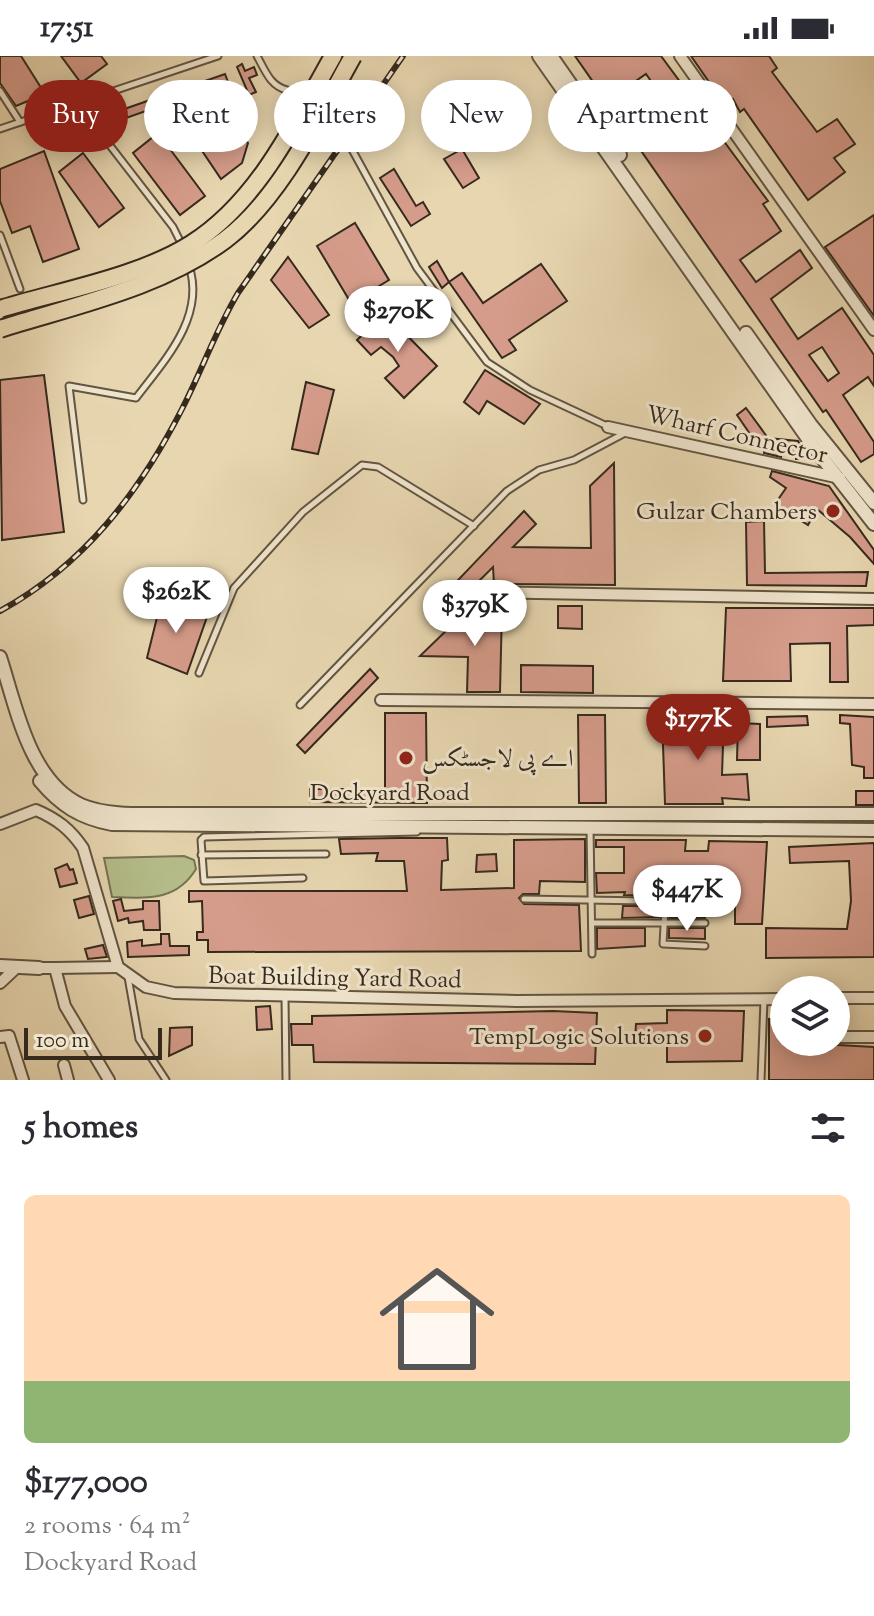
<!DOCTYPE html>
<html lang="en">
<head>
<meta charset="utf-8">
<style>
  :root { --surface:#fff; --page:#f2f2f3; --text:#2b2b33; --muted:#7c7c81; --accent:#8f2418 }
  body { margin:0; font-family:"Sorts Mill Goudy",Amiri,serif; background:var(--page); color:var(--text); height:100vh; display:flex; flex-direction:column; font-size:30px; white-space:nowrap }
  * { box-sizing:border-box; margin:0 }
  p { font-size:26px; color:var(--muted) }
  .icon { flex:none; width:44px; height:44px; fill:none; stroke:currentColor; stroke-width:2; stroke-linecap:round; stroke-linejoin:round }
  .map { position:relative; height:1024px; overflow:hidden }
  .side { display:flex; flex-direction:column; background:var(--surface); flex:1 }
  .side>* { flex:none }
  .guide { position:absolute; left:24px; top:24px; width:826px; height:72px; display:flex; gap:16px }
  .fabs { position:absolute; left:770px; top:920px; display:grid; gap:16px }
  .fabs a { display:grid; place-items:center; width:80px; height:80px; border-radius:50%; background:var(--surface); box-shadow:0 4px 20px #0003; font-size:40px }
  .scale { position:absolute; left:24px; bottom:20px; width:138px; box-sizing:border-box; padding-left:8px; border:4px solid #362a1d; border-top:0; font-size:22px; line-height:28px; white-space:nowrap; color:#362a1d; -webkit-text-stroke:6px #efe4cc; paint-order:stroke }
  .price { position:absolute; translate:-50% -68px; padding:0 18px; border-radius:28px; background:#fff; color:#222; font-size:26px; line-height:52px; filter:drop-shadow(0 2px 4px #0008) }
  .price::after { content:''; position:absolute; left:50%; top:48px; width:24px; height:18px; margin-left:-12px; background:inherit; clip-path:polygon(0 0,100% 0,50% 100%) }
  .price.selected { background:var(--accent); color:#fff }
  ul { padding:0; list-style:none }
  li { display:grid; align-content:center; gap:16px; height:424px; padding:0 24px }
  li span { display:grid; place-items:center; height:248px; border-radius:12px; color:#555 }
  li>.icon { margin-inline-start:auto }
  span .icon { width:144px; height:144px; fill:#fffc; stroke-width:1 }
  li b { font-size:34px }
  h2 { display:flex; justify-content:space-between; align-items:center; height:96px; padding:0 24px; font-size:34px }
  .chip { padding:0 28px; border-radius:36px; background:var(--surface); box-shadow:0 4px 20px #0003; font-size:28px; line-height:72px }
  .chip.selected { background:var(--accent); color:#fff }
  .status { display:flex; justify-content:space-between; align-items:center; height:56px; padding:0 40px; background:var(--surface); direction:ltr }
  .status svg { height:22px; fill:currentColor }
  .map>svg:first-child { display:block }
  .green { fill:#b5be8b; stroke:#767454; stroke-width:2 }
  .building { fill:#d69c8b; stroke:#362a1d; stroke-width:2; fill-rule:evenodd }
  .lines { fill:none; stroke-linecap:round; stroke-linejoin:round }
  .service-casing { stroke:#625542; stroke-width:9 }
  .minor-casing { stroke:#625542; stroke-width:14 }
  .tertiary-casing { stroke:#625542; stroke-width:16 }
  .service { stroke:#efe4cc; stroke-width:5 }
  .minor { stroke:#efe4cc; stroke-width:10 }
  .tertiary { stroke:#efe4cc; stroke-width:12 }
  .rail-casing { stroke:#362a1d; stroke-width:6 }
  .rail { stroke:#efe4cc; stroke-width:3; stroke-dasharray:9; stroke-linecap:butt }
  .trunk-bridge-casing { stroke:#362a1d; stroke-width:20; stroke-linecap:butt }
  .trunk-bridge { stroke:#e7d6b0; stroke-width:16 }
  .poi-dot { fill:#8f2418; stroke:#efe4cc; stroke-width:3 }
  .labels { text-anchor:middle; stroke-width:6; stroke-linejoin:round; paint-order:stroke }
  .street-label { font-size:24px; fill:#362a1d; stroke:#efe4cc }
  .poi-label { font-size:24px; fill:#362a1d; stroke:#efe4cc; text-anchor:end }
</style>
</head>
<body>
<div class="status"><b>17:51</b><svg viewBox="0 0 49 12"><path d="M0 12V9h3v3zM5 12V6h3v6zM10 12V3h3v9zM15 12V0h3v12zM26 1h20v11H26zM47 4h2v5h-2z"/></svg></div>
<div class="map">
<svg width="874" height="1024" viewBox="0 0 874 1024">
  <rect width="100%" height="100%" fill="#e7d6b0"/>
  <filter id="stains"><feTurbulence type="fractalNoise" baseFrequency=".0025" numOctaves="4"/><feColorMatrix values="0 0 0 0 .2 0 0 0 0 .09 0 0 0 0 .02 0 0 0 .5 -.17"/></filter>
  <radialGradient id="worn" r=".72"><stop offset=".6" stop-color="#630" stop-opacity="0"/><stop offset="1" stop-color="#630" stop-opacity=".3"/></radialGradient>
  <path class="green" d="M184,800l10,4 2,9c-20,33 -50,29 -84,28l-8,-39z"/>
  <g class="building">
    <path d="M0,0h21l24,38 -29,12 -16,-23z"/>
    <path d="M61,0h40l6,8 -26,19z"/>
    <path d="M575,0h86l107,145 -5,3 18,27 -41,29 16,22 44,-32 12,18 -41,31 27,40 44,-31 32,47v31l-6,-9 -25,18 31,47v12l-13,8 -35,-52 -3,2zM646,18l45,64 -12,8 -46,-63zM822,291l17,26 -11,8 -19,-26z"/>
    <path d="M691,0h78l8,12 -5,4 45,60 20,-13 18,25 -21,14 11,14 -37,28 -64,-91 -4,3 -7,-13 -8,6z"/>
    <path d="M242,8l3,7 9,-4 3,8 -8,3 7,14 -7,3 -12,-28z"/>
    <path d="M225,18l3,8 -116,41 -2,-9z"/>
    <path d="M203,41l9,13 5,-3 31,36 -6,20 -21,16 -33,-49 6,-5 -11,-13z"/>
    <path d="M158,77l47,63 -25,19 -47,-62z"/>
    <path d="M462,93l17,29 -16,10 -19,-29z"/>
    <path d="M44,95l35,98 -36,13 -13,-36 -18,7 -12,-32v-32z"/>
    <path d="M83,97l41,55 -25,19 -40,-55z"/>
    <path d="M394,113l22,37 7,-4 7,12 -19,12 -31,-48z"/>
    <path d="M874,159v101l-49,-69z"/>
    <path d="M355,167l34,57 -38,23 -34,-57z"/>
    <path d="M288,201l41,58 -20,13 -38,-48z"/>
    <path d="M437,205l12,21 -7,6 -13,-21z"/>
    <path d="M541,208l26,37 -58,39 7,10 -14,8 -53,-76 13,-9 21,30z"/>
    <path d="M385,257l52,53 -33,32 -19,-20 14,-12 -6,-9 -12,-10 -10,8 -14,-15z"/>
    <path d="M485,314l55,34 -16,20 -37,-23 -8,13 -15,-12z"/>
    <path d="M44,319l20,157 -62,8 -2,-160z"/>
    <path d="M306,326l28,8 -16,64 -26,-5z"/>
    <path d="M746,352l22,30 30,3 10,17 -12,1v-6l-14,-1 -1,5 -17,-4v-5l-5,-1 -22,-32z"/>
    <path d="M614,407l1,122 -121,-1 -1,-17 -43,43 -10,-11 84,-88 12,13 -23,23 78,1 -1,-62z"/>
    <path d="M772,415l57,15 45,64v14l-24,-27 -33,-28 -9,16 -33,-21 11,-16 -16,-11z"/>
    <path d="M764,465l1,52 103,-1 -2,14 -119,-1 -1,-63z"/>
    <path d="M162,541l46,17 -21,60 -40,-16z"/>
    <path d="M558,550h24v23l-24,-1z"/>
    <path d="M469,551l33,1 -2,84h-33l1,-35 -48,-1 33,-32 16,-1z"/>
    <path d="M726,552h148v17l-27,1 1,56h-18v-39l-40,1 1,37h-68z"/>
    <path d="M521,609l72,1v27l-72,-1z"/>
    <path d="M370,613l8,9 -73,75 -8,-8z"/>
    <path d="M385,657h41l1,90 -117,-1v-13h75z"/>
    <path d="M662,658l62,1 -2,60 25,-1 2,26 -27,-2 1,6h-58z"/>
    <path d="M578,659h27l1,88h-27z"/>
    <path d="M840,659l34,2v61h-10v-11l-12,-2 -2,-41 -10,-1z"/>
    <path d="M807,660l1,9 -41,2v-10z"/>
    <path d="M738,667l22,1v36h-23z"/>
    <rect x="856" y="735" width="18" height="14"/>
    <path d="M399,782h48l1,22 -6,1 -1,29 73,-2v-48l71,-1v43l-45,-1 -1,13h-16l-4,4 5,6 55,1 2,46 -373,1v-12h-11v-8h6l-1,-31 -13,1v-11h218l-3,-30h-28l2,-8 -37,1 -2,-15z"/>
    <path d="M596,784h90l-1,11h23l1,-10 58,1 -5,82h-27v-33l-31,-1 1,28h-35v-12l-5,-3 -5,3 -1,11 -37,1 1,-12h26l3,-7 -5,-3 -23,-1 1,-3 -28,1 -1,-20h28v-26h-28z"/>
    <path d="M874,787v114l-108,1v-30l81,1 4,-28 -2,-40 -59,2 -1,-16z"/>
    <path d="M496,798l1,17 -21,1 1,-17z"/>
    <path d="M67,808l3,6 3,-1 4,14 -17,4 -5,-18z"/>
    <path d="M89,840l5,18 -15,4 -5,-18z"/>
    <path d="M121,843l3,12 19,-2v-8h16l1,29h-16l-1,-9 -14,2 -1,-5 -10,3 -5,-20z"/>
    <path d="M597,872h48v18l-48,3z"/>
    <path d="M669,872h36v11l-36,-1z"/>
    <path d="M161,878h8l1,12h19v9l-61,2 -1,-15 15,-2v6l19,-2z"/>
    <path d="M103,889l4,12 -19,2 -3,-10z"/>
    <path d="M270,950l2,23 -15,1 -1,-23z"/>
    <path d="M667,954l77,1 -2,50 -75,1v-23h-32l1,-15 31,-1z"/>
    <path d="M553,955l44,2 -2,51 -281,-2 -1,-17h-21l-1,-21h21v-8z"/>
    <path d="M784,962v24l90,5v33h-105v-61z"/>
    <path d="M192,971v18l-23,11 1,-28z"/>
  </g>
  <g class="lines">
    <defs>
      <g id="service">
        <path d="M257,0c8,14 13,30 30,34"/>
        <path d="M0,35l20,31"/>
        <path d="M65,50l9,9 8,-1 9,7 82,106 9,18"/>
        <path d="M332,57l85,155 70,94 43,28 77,36"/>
        <path d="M0,73l218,-73"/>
        <path d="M0,179l20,54"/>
        <path d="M83,444l-14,-114 67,12c28,-37 70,-81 53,-132"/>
        <path d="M199,617l35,-85 69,-76 59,-47 16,2 96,59"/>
        <path d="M300,649l207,-214 32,-21 35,-10 51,-27"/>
        <path d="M590,772l2,126"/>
        <path d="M201,799l125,-1"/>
        <path d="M303,822l-99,3 -3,-41 3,-3 213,-5"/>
        <path d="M524,843l123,2"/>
        <path d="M665,852l-2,36 42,2"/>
        <path d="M592,867h113"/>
        <path d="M128,921l11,62 27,41"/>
        <path d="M285,941l1,83"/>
        <path d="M761,1024l3,-80"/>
      </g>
      <g id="minor">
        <path d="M680,0l194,274"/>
        <path d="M608,371l232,51"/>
        <path d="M486,536l388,7"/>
        <path d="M381,644l493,4"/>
        <path d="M0,768l36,-14c21,9 34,19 47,38l35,119 28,20 28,6 342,8 268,-2"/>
        <path d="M39,912h16l10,38 44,74"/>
        <path d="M55,912l63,-1"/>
        <path d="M0,927l16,-15"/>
        <path d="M836,942h38"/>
        <path d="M0,981l9,-1 14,44"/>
        <path d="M836,981h38"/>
        <path d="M64,1009l4,15"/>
      </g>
      <g id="tertiary">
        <path d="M539,0l274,390 61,78"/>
        <path d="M551,0l69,99"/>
        <path d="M746,277l65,92 63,78"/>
        <path d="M0,601c16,49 29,124 81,148 26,11 60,9 87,9h706"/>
        <path d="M40,725c20,24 40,37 72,43l762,6"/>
        <path d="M0,910l39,2"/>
      </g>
    </defs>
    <use href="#service" class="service-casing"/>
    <use href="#minor" class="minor-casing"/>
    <use href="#tertiary" class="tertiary-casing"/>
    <use href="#service" class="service"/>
    <use href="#minor" class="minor"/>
    <use href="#tertiary" class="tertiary"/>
    <defs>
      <path id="rail" d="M0,555c84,-46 139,-118 182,-202 20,-39 34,-79 56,-116l165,-237"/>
    </defs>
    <use href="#rail" class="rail-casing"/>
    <use href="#rail" class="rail"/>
    <defs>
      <g id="trunk-bridge">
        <path d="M0,253c59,-18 139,-32 191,-65 67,-42 104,-121 142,-188"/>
        <path d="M0,273c76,-24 160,-41 225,-89 55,-41 95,-125 128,-184"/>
      </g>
    </defs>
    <use href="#trunk-bridge" class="trunk-bridge-casing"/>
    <use href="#trunk-bridge" class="trunk-bridge"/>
  </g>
  <g class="poi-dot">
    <circle cx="833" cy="455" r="8"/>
    <circle cx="406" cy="702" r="8"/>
    <circle cx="705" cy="980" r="8"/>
  </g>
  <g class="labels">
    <g class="street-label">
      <text transform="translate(737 378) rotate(13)" y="8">Wharf Connector</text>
      <text x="390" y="744">Dockyard Road</text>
      <text transform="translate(335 921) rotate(1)" y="8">Boat Building Yard Road</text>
    </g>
    <g class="poi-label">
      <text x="817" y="463">Gulzar Chambers</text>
      <text x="422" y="710" text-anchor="start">اے پی لاجسٹکس</text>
      <text x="689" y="988">TempLogic Solutions</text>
    </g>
  </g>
  <rect width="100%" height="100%" filter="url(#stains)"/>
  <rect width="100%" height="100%" fill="url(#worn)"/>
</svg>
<div class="fabs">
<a><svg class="icon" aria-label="layers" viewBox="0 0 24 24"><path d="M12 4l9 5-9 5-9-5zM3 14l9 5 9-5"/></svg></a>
</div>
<div class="scale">100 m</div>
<b class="price" style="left:398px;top:298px">$270K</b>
<b class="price" style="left:176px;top:579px">$262K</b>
<b class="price" style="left:475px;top:592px">$379K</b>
<b class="price selected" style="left:698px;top:706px">$177K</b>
<b class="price" style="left:687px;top:877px">$447K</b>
<div class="guide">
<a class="chip selected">Buy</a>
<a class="chip">Rent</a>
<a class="chip">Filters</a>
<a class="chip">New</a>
<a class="chip">Apartment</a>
</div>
</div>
<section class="side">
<h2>5 homes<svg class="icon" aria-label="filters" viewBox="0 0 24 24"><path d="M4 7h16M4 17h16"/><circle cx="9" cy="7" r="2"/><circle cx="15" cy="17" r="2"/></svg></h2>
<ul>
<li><span style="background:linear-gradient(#ffd9b3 75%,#8fb573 0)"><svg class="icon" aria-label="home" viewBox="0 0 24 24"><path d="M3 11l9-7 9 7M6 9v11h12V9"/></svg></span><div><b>$177,000</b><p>2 rooms · 64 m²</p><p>Dockyard Road</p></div></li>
</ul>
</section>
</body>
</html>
